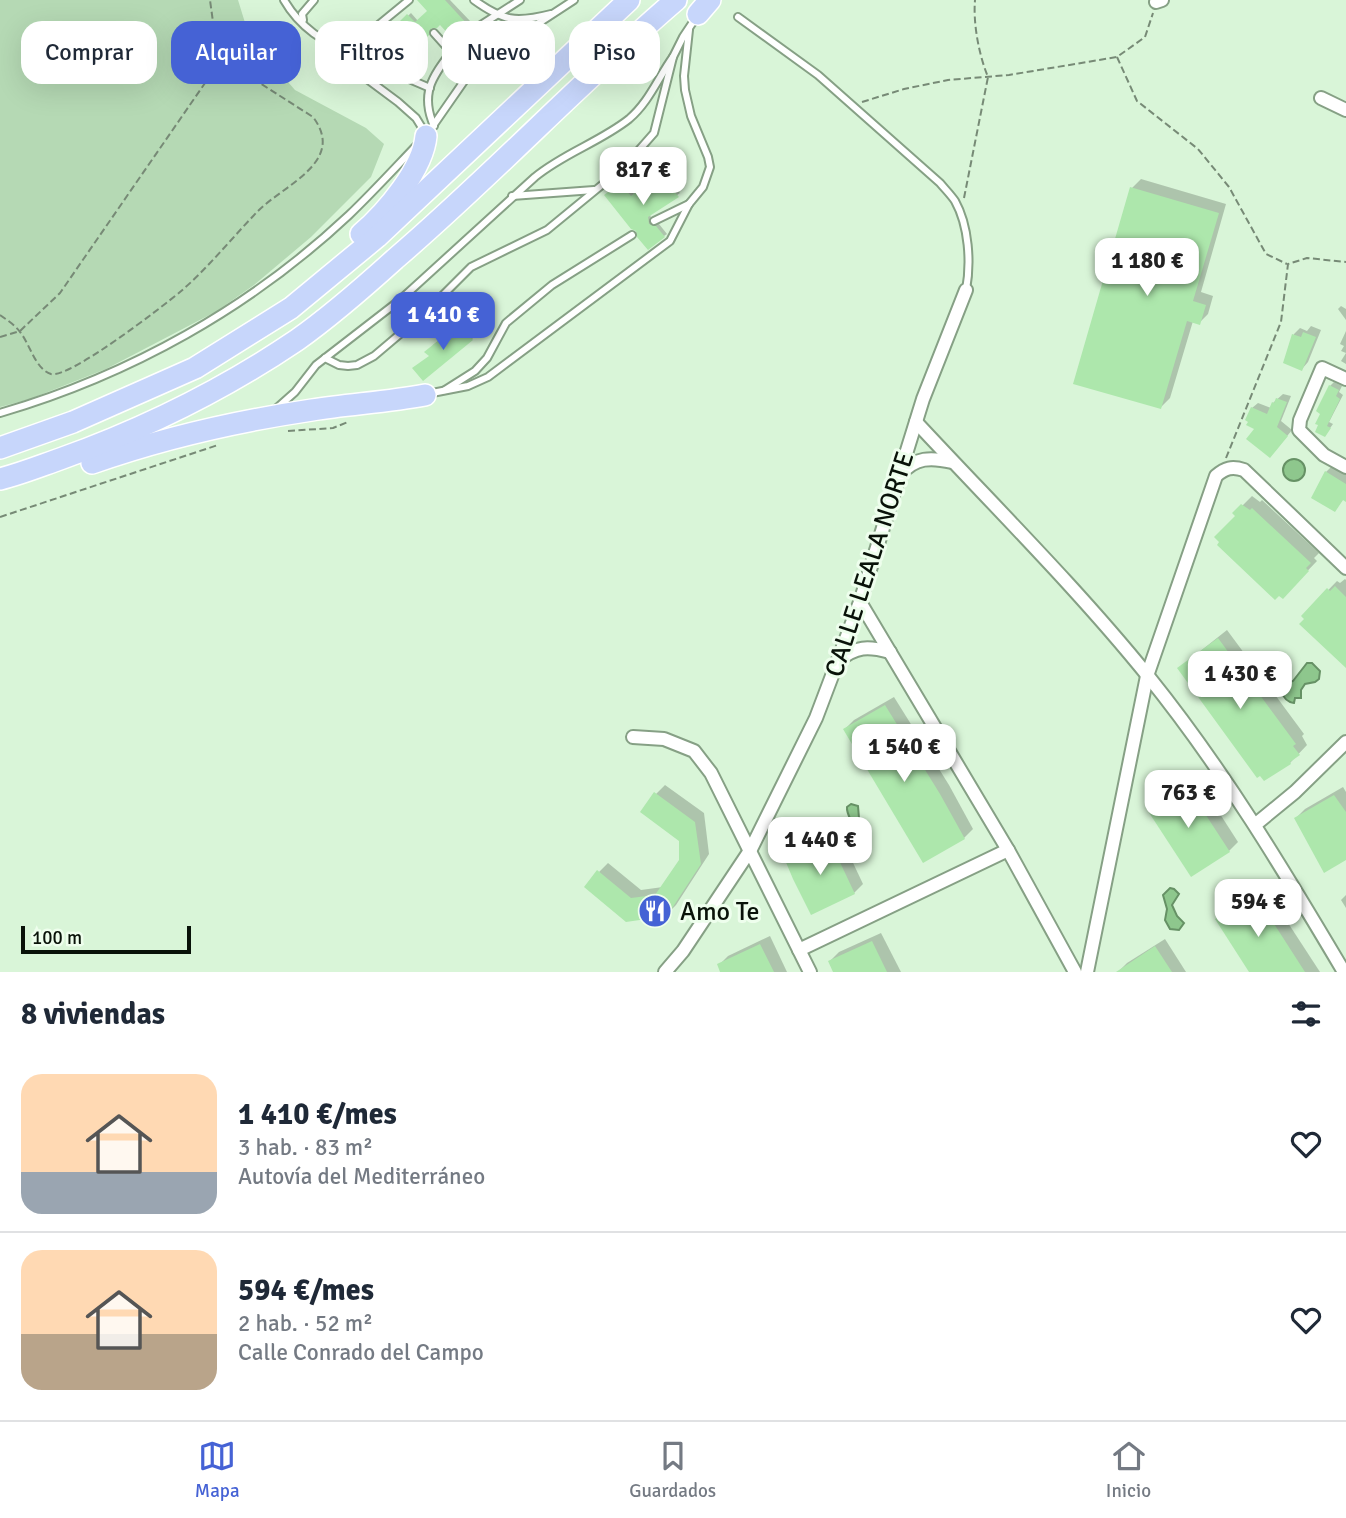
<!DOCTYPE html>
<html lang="es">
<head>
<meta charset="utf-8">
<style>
  :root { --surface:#fff; --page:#f2f2f3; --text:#1f2937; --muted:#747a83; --line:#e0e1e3; --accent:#4562d5 }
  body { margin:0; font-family:Signika,sans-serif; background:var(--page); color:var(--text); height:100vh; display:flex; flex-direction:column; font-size:26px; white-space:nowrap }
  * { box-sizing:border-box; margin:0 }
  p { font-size:23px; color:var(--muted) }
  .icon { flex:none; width:38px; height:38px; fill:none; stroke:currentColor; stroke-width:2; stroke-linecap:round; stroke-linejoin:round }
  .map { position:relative; height:972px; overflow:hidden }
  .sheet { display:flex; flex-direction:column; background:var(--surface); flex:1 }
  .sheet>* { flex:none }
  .hud { position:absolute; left:21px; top:21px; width:700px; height:63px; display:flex; gap:14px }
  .scale { position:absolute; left:21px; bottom:18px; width:170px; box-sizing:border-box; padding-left:7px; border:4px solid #091209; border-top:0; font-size:19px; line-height:24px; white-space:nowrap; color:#091209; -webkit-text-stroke:5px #eefeed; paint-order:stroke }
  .price { position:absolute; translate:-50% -60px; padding:0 16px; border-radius:14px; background:#fff; color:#222; font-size:23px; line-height:46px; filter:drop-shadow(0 2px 4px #0008) }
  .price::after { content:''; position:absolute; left:50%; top:42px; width:21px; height:16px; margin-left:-10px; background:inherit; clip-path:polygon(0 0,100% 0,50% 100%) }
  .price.on { background:var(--accent); color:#fff }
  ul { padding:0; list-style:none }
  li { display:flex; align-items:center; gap:21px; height:175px; padding:0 21px }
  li+li { border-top:2px solid var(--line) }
  li span { display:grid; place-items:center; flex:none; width:196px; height:140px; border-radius:21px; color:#555 }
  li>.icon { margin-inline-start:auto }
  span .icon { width:84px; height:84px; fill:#fffc; stroke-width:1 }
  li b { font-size:30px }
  h2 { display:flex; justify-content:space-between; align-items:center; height:84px; padding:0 21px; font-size:30px }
  .tag { padding:0 24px; border-radius:21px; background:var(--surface); box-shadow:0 7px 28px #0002; font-size:24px; line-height:63px }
  .tag.on { background:var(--accent); color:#fff }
  .tabs { display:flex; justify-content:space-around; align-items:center; height:98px; border-top:2px solid var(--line); background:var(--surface); font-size:19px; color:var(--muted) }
  .tabs a { display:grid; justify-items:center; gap:4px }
  .tabs .on { color:var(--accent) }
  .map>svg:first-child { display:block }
  .green { fill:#b5d9b4 }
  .water { fill:#8ec78d; stroke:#669165; stroke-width:2 }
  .shadow { fill:#0003 }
  .building { fill:#ade7ac }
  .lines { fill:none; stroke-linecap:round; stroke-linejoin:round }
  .service-casing { stroke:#86a085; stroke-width:10 }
  .minor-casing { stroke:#86a085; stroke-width:16 }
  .motorway-casing { stroke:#fff; stroke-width:24 }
  .path { stroke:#778a76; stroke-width:2; stroke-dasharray:7 3.5; stroke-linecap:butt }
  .service { stroke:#fff; stroke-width:6 }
  .minor { stroke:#fff; stroke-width:12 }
  .motorway { stroke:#c7d6fb; stroke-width:21 }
  .labels { text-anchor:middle; stroke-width:6; stroke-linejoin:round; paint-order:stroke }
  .street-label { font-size:26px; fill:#091209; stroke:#eefeed }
  .poi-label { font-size:26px; fill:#091209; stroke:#eefeed; text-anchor:start }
</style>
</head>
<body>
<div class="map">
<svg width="1346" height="972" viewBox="0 0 1346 972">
  <rect width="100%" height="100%" fill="#d9f5d8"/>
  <path class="green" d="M0,0h238l12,39 45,51 71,38 18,16 -13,33 -60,60 -57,48 -37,26 -111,58 -76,30 -30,8z"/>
  <g class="water">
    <circle cx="1294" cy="470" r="11"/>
    <path d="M1307,663h5l8,8 -1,8 -4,3 -10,2 -4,6v8h-6l-1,5c-8,-1 -11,-6 -13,-13l5,-1 1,-6 6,-2z"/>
    <path d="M851,804l7,2 1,12 8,9 -4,8 -8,-4c-1,-8 -9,-16 -8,-24z"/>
    <path d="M1170,888l4,1 5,5 -7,11 5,11 7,7 -5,7 -9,-1 -5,-9 2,-11 -4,-14z"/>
  </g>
  <g class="shadow">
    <path d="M419,0h31l20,21 -16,15 -14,-14 -9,4v5l-18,17 -19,-19 17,-16 7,8 11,-10z"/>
    <path d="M661,170l19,23 -30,21 2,8 7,2 8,10 -3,2 -26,-6 -29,-38 14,-11 12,14 11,-10 1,-5z"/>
    <path d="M1141,179l85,25 -25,88 12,4 -5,18 -9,9 -6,-2 -23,77 -9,9 -29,-219z"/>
    <path d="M1341,306l5,3v11l-8,-11z"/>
    <path d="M466,319l12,14 -6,6 -42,16 3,-10z"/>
    <path d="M1311,326l10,4 -13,32 -6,7 -17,-7 9,-28 6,-6 7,3z"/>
    <path d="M1346,331v33l-5,-3 5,-8 -5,-2 3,-5 -4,-2z"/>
    <path d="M1334,382l8,4 -3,6 4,3 -14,27 4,2 -8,11 5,-49z"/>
    <path d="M1283,394l8,2 -10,25 11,9 -17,21 -19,-23 -4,-20 6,-5 13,5 2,-5z"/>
    <path d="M1332,466l14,9v25l-2,-2 -9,12 -9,-38z"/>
    <path d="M1252,496l8,6 2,-2 57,53 -5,5 3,3 -25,26 -57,-74z"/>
    <path d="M1345,579l1,1v86l-43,-50 34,-35 3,2z"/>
    <path d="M1227,630l77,104 -2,2 5,9 -17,18 -111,-95z"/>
    <path d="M894,697l55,88 24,44 -9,9 -119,-109 9,-9z"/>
    <path d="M1195,775l43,67 -9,9 -81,-43 9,-8z"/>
    <path d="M665,785l39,28 5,41 -33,51 -9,9 -40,6 -28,-48 9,-9 33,27 22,-3 18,-26 -1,-21 -24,-46z"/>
    <path d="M1343,787l3,5v66l-50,-40 9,-9z"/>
    <path d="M838,831l25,53 -9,9 -67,-33 9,-9z"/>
    <path d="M1264,886l56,86h-69l-34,-53 9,-9z"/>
    <path d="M1346,895v13l-5,-8z"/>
    <path d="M881,933l20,39h-66l-5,-11 9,-9z"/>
    <path d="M770,936l17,36h-65l-3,-7 9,-9z"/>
    <path d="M1165,939l21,33h-68l9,-9z"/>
  </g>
  <g class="building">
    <path d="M417,0h28l23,25 -15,14 -13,-14 -3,3h-5l-3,3v4l-16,16 -21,-22 15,-15 8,8 12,-11z"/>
    <path d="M657,172l22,25 -31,20 1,7 7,2 9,11 -17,13 -11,-13 -1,-6 -5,-2 -27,-34 16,-12 11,13 13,-11 -2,-2z"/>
    <path d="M1130,187l89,26 -26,88 13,4 -6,20 -13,-4 -26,88 -88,-25z"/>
    <path d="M459,324l14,16 -50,41 -11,-13 17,-12 -5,-4z"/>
    <path d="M1303,332l13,5 -14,34 -19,-8 9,-29 9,3z"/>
    <path d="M1329,385l10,5 -3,6 4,3 -13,27 4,2 -6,9 -10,-5 3,-7 -3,-1 5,-10 -4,-3z"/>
    <path d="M1276,398l11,4 -10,25 11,9 -18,22 -24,-19 8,-10 -8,-4 2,-3 -3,-2 6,-13 16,7 5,-12 2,1z"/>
    <path d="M1325,471l21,13v18l-3,-2 -8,12 -24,-14z"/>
    <path d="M1241,504l9,6 2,-2 59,55 -5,5 3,3 -26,28 -4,-3 -4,4 -58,-55 2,-3 -5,-5 21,-21 -3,-3z"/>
    <path d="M1335,586l11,11v71l-47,-44 5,-5 -3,-3 26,-28 3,3z"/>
    <path d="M1218,638l78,106 -3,2 7,9 -10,7 1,2 -27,17 -4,-5 -3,2 -80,-110z"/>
    <path d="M885,705l55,89 25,45 -42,24 -80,-134z"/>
    <path d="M1185,783l45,69 -39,25 -45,-69z"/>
    <path d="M654,792l41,30 6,42 -34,52 -41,6 -42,-35 13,-17 34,28 24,-3 24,-35v-19l-39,-29z"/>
    <path d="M1334,795l12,17v48l-22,13 -30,-55z"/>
    <path d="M829,839l26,55 -44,21 -18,-36 -8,-19z"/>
    <path d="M1255,894l50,78h-56l-34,-53z"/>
    <path d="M872,941l15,31h-54l-5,-11z"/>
    <path d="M760,944l14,28h-54l-3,-8z"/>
    <path d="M1155,946l17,26h-56z"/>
  </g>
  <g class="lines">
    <defs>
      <g id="service">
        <path d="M284,0c12,21 44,53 70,45"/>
        <path d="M409,0l-55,45 -3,12 4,13 43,32 18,16 8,13"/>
        <path d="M474,0c29,21 42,23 77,14"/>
        <path d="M738,17l80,58 122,108c5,6 11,12 15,18 14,25 16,62 11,89"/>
        <path d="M303,20l-1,-6 12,-14"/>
        <path d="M434,33l17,19c-19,25 -31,42 -17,74"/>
        <path d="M381,49l28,30 21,9"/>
        <path d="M451,52l16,-18 53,-34"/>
        <path d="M428,133l41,-59 13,-14 92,-60"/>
        <path d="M512,196l82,-6"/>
        <path d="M654,221l35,-17"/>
        <path d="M325,358l14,7 9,1 9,-1 17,-9 52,-44 45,-45 76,-37 78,-64 29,-33 19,-76 10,-20 14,-21"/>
        <path d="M445,390l30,-19 12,-13 19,-35 46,-38 80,-50"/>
        <path d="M427,394l41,-8 20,-9 182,-136 19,-37 14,-17 7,-20 -2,-10 -17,-41 -6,-26 -1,-14 5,-46"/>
        <path d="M277,408l18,-16 21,-27 84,-65 135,-123c29,-24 65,-35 94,-58 20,-17 29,-41 44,-62"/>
        <path d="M0,413c130,-38 250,-105 349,-198 23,-22 45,-46 67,-69"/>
      </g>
      <g id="minor">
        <path d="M1156,2l6,-2"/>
        <path d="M1321,98l25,12"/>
        <path d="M1346,379l-24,-11 -22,52 -1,10 25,25 22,12"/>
        <path d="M916,422c78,84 160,165 232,254 75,93 135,193 196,296"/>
        <path d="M901,474c14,-17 30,-17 51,-12"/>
        <path d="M860,602l148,248 67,122"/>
        <path d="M838,661c18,-15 30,-15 52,-9"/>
        <path d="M633,737l31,2 30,12 17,22 99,199"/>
        <path d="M1256,824l39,-32 51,-50"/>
        <path d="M799,950l209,-100"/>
        <path d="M665,972l18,-21 68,-102 65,-131 44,-116 63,-203 43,-109"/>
        <path d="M1087,972l60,-296 69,-200c9,-8 16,-10 28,-6l102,98"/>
      </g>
      <g id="motorway">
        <path d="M698,14l12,-14"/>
        <path d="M361,234c25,-21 62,-65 65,-98"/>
        <path d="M0,448l73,-26 122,-54 96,-60 86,-71 252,-237"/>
        <path d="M92,463c71,-25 146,-42 220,-53 38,-6 76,-8 113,-15"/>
        <path d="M0,479c20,-5 40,-13 60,-20 84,-30 163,-69 237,-119 34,-24 67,-53 98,-81 97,-83 184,-176 281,-259"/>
      </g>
    </defs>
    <use href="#service" class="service-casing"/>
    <use href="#minor" class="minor-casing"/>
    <use href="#motorway" class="motorway-casing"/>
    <g class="path">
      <path d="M1117,57l20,44 61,48 31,38 37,67 21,10"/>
      <path d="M862,102l42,-13 44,-9 61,-5 108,-18 28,-20 8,-24"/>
      <path d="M964,198l24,-121c-9,-22 -15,-53 -13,-77"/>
      <path d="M0,315c7,5 15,10 20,17 10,12 15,37 31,42 18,5 111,-67 129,-82 27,-23 52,-54 77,-80 26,-27 90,-50 56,-95l-83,-53 -14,-20 -6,-44"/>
      <path d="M0,337l20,-6 40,-38 163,-236"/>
      <path d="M288,431l45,-3 15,-6"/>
      <path d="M1226,458l55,-136 7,-58 19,-6 39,4"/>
      <path d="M0,517l218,-72"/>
    </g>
    <use href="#service" class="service"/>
    <use href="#minor" class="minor"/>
    <use href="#motorway" class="motorway"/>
  </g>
  <defs>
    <symbol id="restaurant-disc" viewBox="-11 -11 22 22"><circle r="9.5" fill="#4562d5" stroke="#eefeed"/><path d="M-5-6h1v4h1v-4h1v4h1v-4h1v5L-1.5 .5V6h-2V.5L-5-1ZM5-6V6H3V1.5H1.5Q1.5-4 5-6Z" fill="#fff"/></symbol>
  </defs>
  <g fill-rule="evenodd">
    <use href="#restaurant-disc" x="636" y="892" width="38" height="38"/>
  </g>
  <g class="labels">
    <g class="street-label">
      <text transform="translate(869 564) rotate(-72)" y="9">CALLE LEALA NORTE</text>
    </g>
    <g class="poi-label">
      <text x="680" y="920">Amo Te</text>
    </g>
  </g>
</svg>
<div class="scale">100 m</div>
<b class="price" style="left:643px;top:207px">817 €</b>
<b class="price" style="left:1147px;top:298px">1 180 €</b>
<b class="price on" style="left:443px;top:352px">1 410 €</b>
<b class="price" style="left:1240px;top:711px">1 430 €</b>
<b class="price" style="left:904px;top:784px">1 540 €</b>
<b class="price" style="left:1188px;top:830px">763 €</b>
<b class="price" style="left:820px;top:877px">1 440 €</b>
<b class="price" style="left:1258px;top:939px">594 €</b>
<div class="hud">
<a class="tag">Comprar</a>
<a class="tag on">Alquilar</a>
<a class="tag">Filtros</a>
<a class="tag">Nuevo</a>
<a class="tag">Piso</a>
</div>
</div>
<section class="sheet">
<h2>8 viviendas<svg class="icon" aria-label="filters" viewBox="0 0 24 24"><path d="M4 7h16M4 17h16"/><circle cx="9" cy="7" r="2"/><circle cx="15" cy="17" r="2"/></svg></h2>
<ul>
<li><span style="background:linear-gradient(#ffd9b3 70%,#9aa5b1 0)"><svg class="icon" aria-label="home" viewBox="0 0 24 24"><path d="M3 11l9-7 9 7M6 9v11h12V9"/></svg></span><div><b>1 410 €/mes</b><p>3 hab. · 83 m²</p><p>Autovía del Mediterráneo</p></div><svg class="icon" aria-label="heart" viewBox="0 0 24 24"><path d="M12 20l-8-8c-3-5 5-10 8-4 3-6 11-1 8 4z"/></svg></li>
<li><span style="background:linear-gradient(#ffd9b3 60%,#b9a48a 0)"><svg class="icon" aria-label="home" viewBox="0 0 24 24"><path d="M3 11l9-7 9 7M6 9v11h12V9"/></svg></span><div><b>594 €/mes</b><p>2 hab. · 52 m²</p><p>Calle Conrado del Campo</p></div><svg class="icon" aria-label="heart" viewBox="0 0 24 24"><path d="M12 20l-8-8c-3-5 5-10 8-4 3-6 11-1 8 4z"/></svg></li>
</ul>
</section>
<nav class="tabs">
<a class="on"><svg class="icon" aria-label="map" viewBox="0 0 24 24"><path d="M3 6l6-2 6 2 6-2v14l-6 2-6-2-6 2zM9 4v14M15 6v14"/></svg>Mapa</a>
<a><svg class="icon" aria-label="saved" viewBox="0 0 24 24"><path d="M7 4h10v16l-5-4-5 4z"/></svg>Guardados</a>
<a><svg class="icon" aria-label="home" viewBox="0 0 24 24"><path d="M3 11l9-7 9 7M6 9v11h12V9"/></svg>Inicio</a>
</nav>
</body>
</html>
